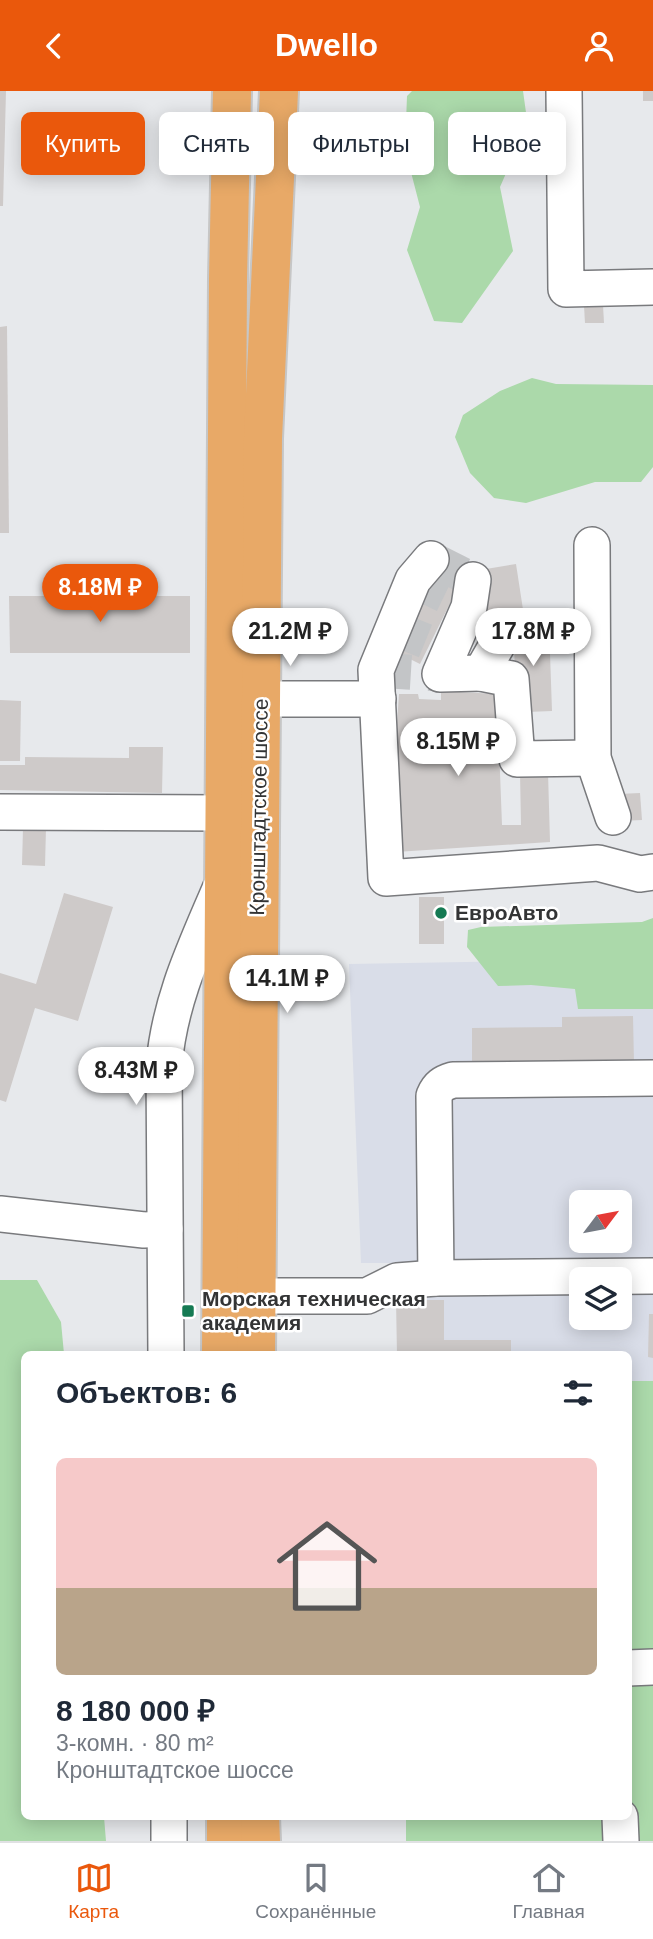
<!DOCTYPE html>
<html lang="ru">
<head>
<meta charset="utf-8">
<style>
  :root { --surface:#fff; --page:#f6f6f7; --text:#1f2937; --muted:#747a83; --line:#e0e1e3; --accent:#ea580c }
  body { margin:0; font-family:Arial,sans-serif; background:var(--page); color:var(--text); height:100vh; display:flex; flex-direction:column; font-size:26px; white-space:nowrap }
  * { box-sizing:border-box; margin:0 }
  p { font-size:23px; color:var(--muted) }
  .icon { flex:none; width:38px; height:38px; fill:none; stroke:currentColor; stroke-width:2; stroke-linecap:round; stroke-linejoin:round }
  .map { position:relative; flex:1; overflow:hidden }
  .details { position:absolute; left:21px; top:1260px; width:611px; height:469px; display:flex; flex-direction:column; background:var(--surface); border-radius:10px; box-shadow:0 4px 18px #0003 }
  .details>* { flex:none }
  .banner { position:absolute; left:21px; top:21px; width:612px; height:63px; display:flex; gap:14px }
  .needle { width:46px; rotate:58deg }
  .tools { position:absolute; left:569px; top:1099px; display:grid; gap:14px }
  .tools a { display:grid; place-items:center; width:63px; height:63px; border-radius:10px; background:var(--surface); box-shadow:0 4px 18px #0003; font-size:35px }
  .price { position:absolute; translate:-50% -60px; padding:0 16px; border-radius:24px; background:#fff; color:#222; font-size:23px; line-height:46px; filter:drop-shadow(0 2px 4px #0008) }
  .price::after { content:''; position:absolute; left:50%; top:42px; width:21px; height:16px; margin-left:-10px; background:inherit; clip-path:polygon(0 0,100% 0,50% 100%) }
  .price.current { background:var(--accent); color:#fff }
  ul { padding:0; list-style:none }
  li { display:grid; align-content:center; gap:14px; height:371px; padding:0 35px }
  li+li { border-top:2px solid var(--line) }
  li span { display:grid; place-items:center; height:217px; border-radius:10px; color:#555 }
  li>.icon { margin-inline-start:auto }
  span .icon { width:126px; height:126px; fill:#fffc; stroke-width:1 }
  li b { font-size:30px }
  h2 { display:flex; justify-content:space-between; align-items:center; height:84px; padding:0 35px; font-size:30px }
  .tag { padding:0 24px; border-radius:10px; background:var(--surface); box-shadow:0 4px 18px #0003; font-size:24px; line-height:63px }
  .tag.current { background:var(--accent); color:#fff }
  header { display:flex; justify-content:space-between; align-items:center; height:91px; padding:0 35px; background:var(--accent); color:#fff; font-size:32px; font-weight:700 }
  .tab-bar { display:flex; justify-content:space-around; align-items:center; height:98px; border-top:2px solid var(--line); background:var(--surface); font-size:19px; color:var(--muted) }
  .tab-bar a { display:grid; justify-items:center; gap:4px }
  .tab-bar .current { color:var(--accent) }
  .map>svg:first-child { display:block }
  .built { fill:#d9dde8; fill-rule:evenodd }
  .green { fill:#abd9aa }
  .building { fill:#cecac9 }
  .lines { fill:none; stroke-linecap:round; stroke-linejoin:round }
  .minor-tunnel { stroke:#c3c5c7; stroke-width:35; stroke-dasharray:35 18; stroke-linecap:butt }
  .minor-casing { stroke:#797a7d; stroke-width:38 }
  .major-casing { stroke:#c6c6c6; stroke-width:42 }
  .minor { stroke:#fff; stroke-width:35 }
  .major { stroke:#e8a967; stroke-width:38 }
  .poi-dot { fill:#157a53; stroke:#fff; stroke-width:2.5 }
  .labels { text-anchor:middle; stroke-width:5; stroke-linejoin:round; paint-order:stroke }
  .street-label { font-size:21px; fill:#333435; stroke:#fff }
  .poi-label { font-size:21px; font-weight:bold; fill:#333435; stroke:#fff; text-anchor:start }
</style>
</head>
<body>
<header><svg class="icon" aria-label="back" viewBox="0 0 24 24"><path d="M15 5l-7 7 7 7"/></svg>Dwello<svg class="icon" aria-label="person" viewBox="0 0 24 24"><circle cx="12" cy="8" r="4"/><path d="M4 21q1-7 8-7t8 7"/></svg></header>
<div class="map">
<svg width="653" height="1750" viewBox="0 0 653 1750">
  <rect width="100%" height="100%" fill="#e7e9ec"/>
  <path class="built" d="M653,868v422h-25v-26l-231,-1 1,-91h-37l-12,-299zM581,1111h39v39h-39zM581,1188h39v39h-39z"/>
  <g class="green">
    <path d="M412,0h111l6,43 -14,19 -15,34 13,64 -51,72 -28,-2 -27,-71 13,-43 -15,-58 2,-53z"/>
    <path d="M532,287l24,6 97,1v82l-12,15h-46l-69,21 -32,-5 -24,-25 -15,-36 8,-22 37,-24z"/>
    <path d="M653,827v91h-75l-3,-20 -44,-4 -33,1 -31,-39 1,-17 13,-3 161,-5z"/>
    <path d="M0,1189h37l24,42 3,32 -40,1v462h80l2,24h-106z"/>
    <path d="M628,1290h25v460h-247v-24h222z"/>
  </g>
  <g class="building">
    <path d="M0,0h6l-3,115h-3z"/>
    <rect x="643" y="0" width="10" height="10"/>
    <path d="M603,214l1,18h-19l-1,-17z"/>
    <path d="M7,235l2,207h-9v-206z"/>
    <path d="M446,465l22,11 -48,97 -22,-11z"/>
    <path d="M516,473l8,52 -36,6 -8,-52z"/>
    <path d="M9,505h181v57h-180z"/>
    <path d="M549,533l3,87 -25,1 -10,4 -4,-91z"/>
    <path d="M441,600l56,3 5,131h19l-1,-53h28l2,70 -154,10 -2,-85 5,-73h19l1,5 22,1z"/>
    <path d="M0,609l21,1 -1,60h-20z"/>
    <path d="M129,656h34l-1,46 -162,-3v-25h25v-8l104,1z"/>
    <path d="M640,702l2,27 -22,1 -2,-27z"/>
    <path d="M23,737h23l-1,38 -23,-1z"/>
    <path d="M64,802l49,14 -35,114 -43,-13 -29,94 -6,-2v-127l36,11z"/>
    <rect x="419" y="806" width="25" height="47"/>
    <path d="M633,925l1,47 -162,2v-37l90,-1v-10z"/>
    <path d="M396,1209h48v40h67v15h-114z"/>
    <path d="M649,1223h4v44l-5,-1z"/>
  </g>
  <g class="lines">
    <g class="minor-tunnel">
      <path d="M431,468l42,21"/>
      <path d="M413,489l56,27"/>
      <path d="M393,537l57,23"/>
      <path d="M376,579l64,4"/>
    </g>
    <defs>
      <g id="minor">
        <path d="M564,0l2,198 87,-2"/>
        <path d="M592,454l1,213 20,59"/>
        <path d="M431,468l-18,21 -37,90 10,208 212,-15 42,11 13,-2"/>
        <path d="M473,489l-4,27 -29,67 41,-1"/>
        <path d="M504,542l-23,40 30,6 6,80 76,-1"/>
        <path d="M260,608h118"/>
        <path d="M0,721l224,1"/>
        <path d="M0,1123l144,16 21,-1"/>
        <path d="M436,1187l-2,-182c4,-10 9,-13 19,-16l200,-2"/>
        <path d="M256,1205h111l30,-15 39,-3 217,-2"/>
        <path d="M166,1264l-2,-290c6,-68 33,-121 59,-183"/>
        <path d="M628,1577l25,-1"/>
        <path d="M169,1726v24"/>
        <path d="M620,1726l1,24"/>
      </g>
      <g id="major">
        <path d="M221,1264l7,-1076 4,-188"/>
        <path d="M256,1264l7,-917 16,-347"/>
        <path d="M226,1726v24"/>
        <path d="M260,1726l1,24"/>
      </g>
    </defs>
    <use href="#minor" class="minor-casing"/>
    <use href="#major" class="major-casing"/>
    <use href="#minor" class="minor"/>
    <use href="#major" class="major"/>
  </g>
  <g class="poi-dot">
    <circle cx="441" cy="822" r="7"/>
    <rect x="181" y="1213" width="14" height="14" rx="3.5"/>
  </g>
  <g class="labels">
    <g class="street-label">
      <text transform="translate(259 716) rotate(-89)" y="7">Кронштадтское шоссе</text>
    </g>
    <g class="poi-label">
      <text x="455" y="829">ЕвроАвто</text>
      <text x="202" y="1215">Морская техническая<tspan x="202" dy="24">академия</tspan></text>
    </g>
  </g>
</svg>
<div class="tools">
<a><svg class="needle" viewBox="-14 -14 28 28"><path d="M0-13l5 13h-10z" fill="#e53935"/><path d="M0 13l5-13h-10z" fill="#747a83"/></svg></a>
<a><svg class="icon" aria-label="layers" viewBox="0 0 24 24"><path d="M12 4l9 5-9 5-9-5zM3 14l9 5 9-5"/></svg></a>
</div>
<b class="price current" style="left:100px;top:533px">8.18M ₽</b>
<b class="price" style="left:290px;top:577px">21.2M ₽</b>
<b class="price" style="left:533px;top:577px">17.8M ₽</b>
<b class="price" style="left:458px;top:687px">8.15M ₽</b>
<b class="price" style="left:287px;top:924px">14.1M ₽</b>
<b class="price" style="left:136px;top:1016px">8.43M ₽</b>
<div class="banner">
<a class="tag current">Купить</a>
<a class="tag">Снять</a>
<a class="tag">Фильтры</a>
<a class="tag">Новое</a>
</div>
<section class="details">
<h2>Объектов: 6<svg class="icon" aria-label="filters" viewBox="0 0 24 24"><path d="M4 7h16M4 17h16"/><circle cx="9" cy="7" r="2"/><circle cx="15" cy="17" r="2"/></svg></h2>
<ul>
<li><span style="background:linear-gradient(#f6c9c9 60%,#b9a48a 0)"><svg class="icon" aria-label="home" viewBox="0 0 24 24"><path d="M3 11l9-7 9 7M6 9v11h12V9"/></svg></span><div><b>8 180 000 ₽</b><p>3-комн. · 80 m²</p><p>Кронштадтское шоссе</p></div></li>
</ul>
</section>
</div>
<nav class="tab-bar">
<a class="current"><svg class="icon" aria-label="map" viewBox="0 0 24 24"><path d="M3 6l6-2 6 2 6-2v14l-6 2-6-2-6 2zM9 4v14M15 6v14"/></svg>Карта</a>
<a><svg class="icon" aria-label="saved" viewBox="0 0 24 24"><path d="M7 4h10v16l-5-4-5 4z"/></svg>Сохранённые</a>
<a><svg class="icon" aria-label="home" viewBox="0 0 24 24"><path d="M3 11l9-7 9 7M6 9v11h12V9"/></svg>Главная</a>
</nav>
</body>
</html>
